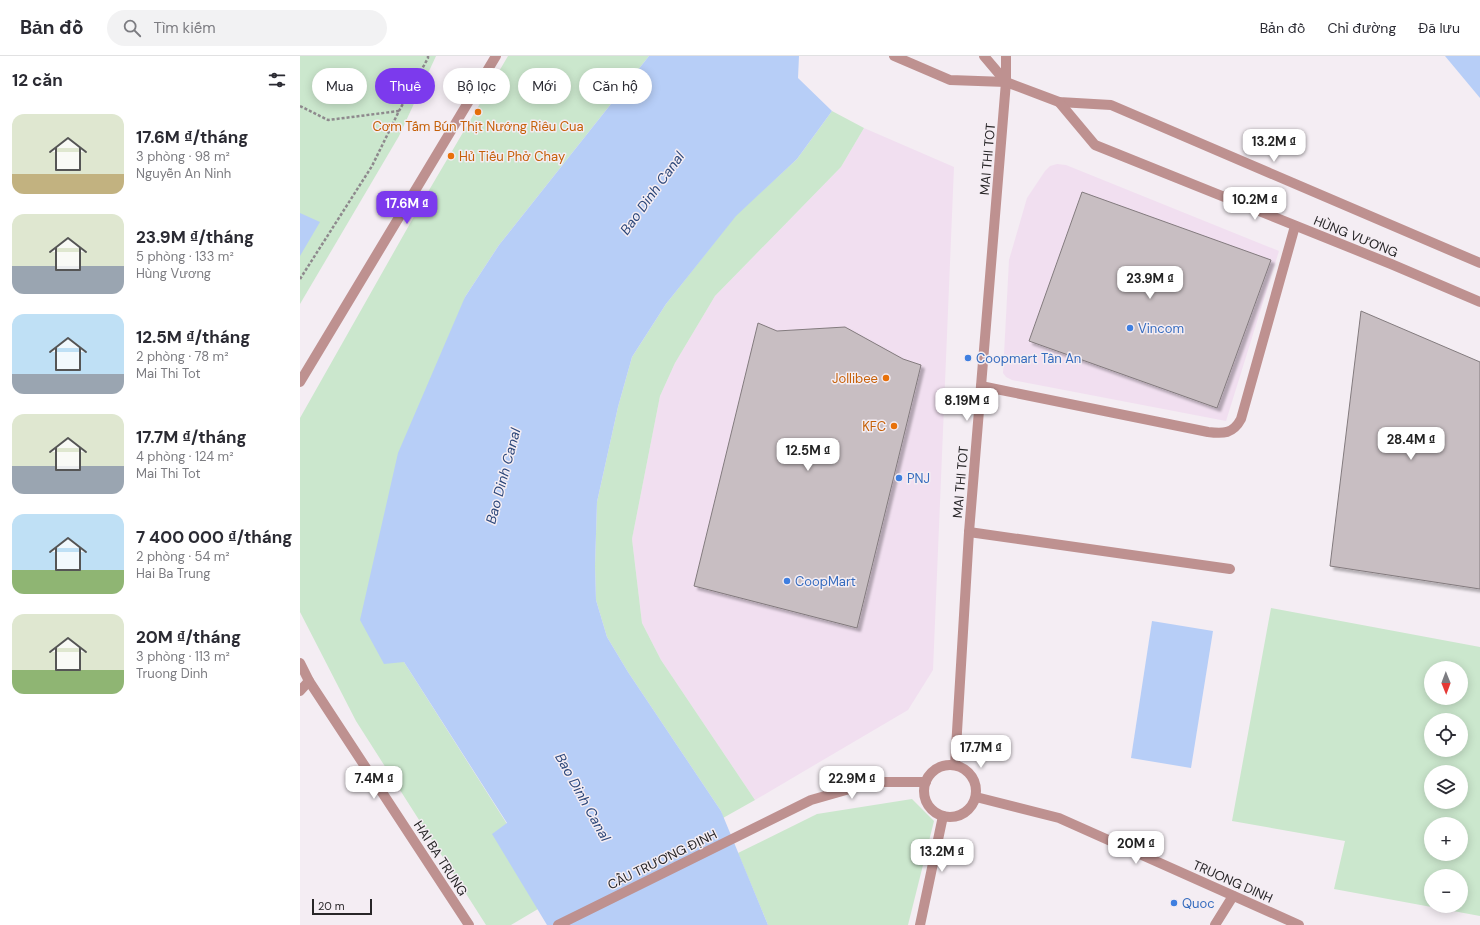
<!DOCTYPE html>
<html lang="vi">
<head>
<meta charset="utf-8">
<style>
  :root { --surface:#fff; --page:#f2f2f3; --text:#2b2b33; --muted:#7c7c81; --line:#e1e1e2; --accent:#7c3aed }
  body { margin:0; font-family:"DM Sans",sans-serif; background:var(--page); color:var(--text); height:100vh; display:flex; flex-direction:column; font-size:15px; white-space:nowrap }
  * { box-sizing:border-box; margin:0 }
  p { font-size:13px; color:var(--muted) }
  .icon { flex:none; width:22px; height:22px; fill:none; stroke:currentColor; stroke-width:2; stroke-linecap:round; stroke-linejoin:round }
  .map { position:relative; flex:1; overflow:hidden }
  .drawer { display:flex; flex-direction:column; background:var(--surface); width:300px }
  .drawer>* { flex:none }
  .banner { position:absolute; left:12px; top:12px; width:380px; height:36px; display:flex; gap:8px }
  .needle { width:26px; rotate:179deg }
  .buttons { position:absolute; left:1124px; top:605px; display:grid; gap:8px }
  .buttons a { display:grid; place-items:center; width:44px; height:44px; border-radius:50%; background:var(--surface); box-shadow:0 2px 10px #0003; font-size:20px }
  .scale { position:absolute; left:12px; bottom:10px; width:60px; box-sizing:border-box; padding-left:4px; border:2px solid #282628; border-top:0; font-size:11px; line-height:14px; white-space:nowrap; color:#282628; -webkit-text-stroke:3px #f4edf3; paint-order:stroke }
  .price { position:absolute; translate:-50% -34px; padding:0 9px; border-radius:8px; background:#fff; color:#222; font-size:13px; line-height:26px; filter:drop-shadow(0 1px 2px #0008) }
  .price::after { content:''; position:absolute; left:50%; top:24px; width:12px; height:9px; margin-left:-6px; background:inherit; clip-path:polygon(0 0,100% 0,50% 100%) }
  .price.selected { background:var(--accent); color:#fff }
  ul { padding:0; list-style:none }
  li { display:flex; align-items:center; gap:12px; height:100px; padding:0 12px }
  li span { display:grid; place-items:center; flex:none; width:112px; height:80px; border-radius:12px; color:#555 }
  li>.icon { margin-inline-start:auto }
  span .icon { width:48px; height:48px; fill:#fffc; stroke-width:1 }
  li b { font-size:17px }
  h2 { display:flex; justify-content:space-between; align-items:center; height:48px; padding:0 12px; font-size:17px }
  .tag { padding:0 14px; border-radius:18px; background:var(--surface); box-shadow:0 2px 10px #0003; font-size:14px; line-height:36px }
  .tag.selected { background:var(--accent); color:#fff }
  header { display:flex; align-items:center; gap:24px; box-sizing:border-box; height:56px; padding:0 20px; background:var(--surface); border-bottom:1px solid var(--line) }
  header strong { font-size:19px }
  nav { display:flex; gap:22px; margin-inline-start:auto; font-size:14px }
  .search { width:280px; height:36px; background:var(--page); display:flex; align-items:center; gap:10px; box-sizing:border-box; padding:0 14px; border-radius:22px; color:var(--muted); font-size:15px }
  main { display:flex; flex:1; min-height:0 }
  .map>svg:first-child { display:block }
  .commercial { fill:#f1dff0 }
  .green { fill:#cbe7cd; fill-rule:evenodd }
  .water { fill:#b7cef7 }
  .building { fill:#c8bec2; stroke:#837b7e; filter:url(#shadow) }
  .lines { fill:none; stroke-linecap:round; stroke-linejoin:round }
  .path { stroke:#8e898d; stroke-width:2.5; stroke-dasharray:3 2; stroke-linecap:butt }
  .minor { stroke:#be9190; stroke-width:10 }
  .food-dot { fill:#e8710a; stroke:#f4edf3; stroke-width:1.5 }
  .shop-dot { fill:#3f7fe0; stroke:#f4edf3; stroke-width:1.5 }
  .labels { text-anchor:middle; stroke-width:3; stroke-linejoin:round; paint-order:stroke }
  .food-label { font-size:13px; fill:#c56008; stroke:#f4edf3; text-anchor:end }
  .street-label { font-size:13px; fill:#282628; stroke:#f4edf3 }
  .shop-label { font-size:13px; fill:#366cbe; stroke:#f4edf3; text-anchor:start }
  .water-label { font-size:14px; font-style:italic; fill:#2b4679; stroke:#f4edf3 }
</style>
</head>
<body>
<header>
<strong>Bản đồ</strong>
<div class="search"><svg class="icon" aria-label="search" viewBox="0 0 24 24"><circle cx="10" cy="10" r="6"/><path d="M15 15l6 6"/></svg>Tìm kiếm</div>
<nav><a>Bản đồ</a><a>Chỉ đường</a><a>Đã lưu</a></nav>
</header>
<main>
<section class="drawer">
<h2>12 căn<svg class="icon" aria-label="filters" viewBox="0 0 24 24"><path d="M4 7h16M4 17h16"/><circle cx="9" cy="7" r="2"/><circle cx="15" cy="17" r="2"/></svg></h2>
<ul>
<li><span style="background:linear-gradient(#dfe7d0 75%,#c2b280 0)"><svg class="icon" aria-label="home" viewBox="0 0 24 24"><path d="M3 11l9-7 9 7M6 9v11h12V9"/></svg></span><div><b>17.6M ₫/tháng</b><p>3 phòng · 98 m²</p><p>Nguyễn An Ninh</p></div></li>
<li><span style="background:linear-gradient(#dfe7d0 65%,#9aa5b1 0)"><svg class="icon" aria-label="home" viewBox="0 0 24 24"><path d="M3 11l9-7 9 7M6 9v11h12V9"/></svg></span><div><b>23.9M ₫/tháng</b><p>5 phòng · 133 m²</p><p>Hùng Vương</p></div></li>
<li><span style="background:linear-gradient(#bfe0f5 75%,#9aa5b1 0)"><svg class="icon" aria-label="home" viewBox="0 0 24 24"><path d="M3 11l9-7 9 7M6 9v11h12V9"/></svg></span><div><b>12.5M ₫/tháng</b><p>2 phòng · 78 m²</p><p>Mai Thi Tot</p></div></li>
<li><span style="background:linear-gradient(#dfe7d0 65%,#9aa5b1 0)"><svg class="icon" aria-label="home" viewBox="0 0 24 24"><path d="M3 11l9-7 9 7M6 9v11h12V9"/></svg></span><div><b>17.7M ₫/tháng</b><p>4 phòng · 124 m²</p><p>Mai Thi Tot</p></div></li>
<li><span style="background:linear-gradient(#bfe0f5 70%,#8fb573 0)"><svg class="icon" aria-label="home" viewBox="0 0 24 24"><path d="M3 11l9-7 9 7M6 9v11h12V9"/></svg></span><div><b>7 400 000 ₫/tháng</b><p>2 phòng · 54 m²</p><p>Hai Ba Trung</p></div></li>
<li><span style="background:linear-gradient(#dfe7d0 70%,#8fb573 0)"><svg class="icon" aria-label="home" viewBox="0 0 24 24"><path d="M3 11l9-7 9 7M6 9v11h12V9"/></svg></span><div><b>20M ₫/tháng</b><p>3 phòng · 113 m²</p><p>Truong Dinh</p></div></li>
</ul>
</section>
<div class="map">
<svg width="1180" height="869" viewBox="0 0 1180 869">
  <defs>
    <filter id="shadow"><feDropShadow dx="3.5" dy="3.5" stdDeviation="1" flood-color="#0004"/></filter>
  </defs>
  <rect width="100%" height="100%" fill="#f4edf3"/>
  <g class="commercial">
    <path d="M564,72l90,39 -21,503 -25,40 -153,90 -94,-140 -19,-37 -10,-84 28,-143 15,-33 40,-67 126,-129z"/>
    <path d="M757,108l9,1 213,86 -53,170 -214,-41 -6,-3 -3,-4 6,-113 18,-62 18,-27 5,-5z"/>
  </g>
  <g class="green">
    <path d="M0,0h136l-37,80 -99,168z"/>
    <path d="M208,0h141l-150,189 -34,52 -61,365 103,162 -14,10 45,75 -27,16h-25l-130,-204 -56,-109v-194l125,-221z"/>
    <path d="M532,55l32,17 -23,39 -126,129 -40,67 -15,33 -28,143 10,84 19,37 94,140 -32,18 -2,-7 -93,-139 -21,-35 -11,-37 -1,-34 2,-64 21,-95 14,-50 34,-53 70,-89 61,-56z"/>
    <path d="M971,552l209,39v269l-146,-27 11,-48 -113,-20zM1131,612h30v30h-30zM1131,664h30v30h-30zM1131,716h30v30h-30zM1131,768h30v30h-30zM1131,820h30v30h-30z"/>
    <path d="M612,743l22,22 -26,104h-140l-30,-72 79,-39z"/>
  </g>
  <g class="water">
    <path d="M349,0h150l-1,22 34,33 -35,48 -61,57 -70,88 -34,53 -14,50 -21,95 -2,64 1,34 11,37 21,35 93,139 47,114h-221l-55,-91 15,-11 -103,-161 -20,2 -24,-44 38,-167 67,-156 34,-52z"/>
    <path d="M1145,0h35v42z"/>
    <path d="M0,157l20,9 -20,34z"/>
    <path d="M852,565l61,10 -22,137 -60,-10z"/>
  </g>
  <g class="building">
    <path d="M782,136l189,68 -54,148 -188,-67z"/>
    <path d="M1061,255l119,51v227l-150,-23z"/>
    <path d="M458,267l19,8 68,-4 58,32 18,6 -64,263 -163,-42z"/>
  </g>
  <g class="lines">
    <g class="path">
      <path d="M0,50l28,14 71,-9"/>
      <path d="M0,223l72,-113 27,-55 29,-53v-2"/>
    </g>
    <g class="minor">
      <path d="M594,0l56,24 56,2 53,20 52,3 369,158"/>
      <path d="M684,0l22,26"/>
      <path d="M759,46l36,43 296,119 89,38"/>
      <path d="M0,326l196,-326"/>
      <path d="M681,330l227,46c15,2 25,2 33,-13l54,-193"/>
      <path d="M669,476l261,37"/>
      <path d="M0,607l9,18 160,244"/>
      <path d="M0,635l9,-10"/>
      <circle cx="650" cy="735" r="26"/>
      <path d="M655,709l14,-233 37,-450v-26"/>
      <path d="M676,741l83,21 240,107"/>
      <path d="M258,869l253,-125 63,-18h52"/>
      <path d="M620,869l23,-109"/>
      <path d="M915,869l18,-29"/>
    </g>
  </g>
  <g class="food-dot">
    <circle cx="178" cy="56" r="4"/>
    <circle cx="151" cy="100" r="4"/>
    <circle cx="586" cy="322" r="4"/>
    <circle cx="594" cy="370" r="4"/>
  </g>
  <g class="shop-dot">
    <circle cx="830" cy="272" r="4"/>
    <circle cx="668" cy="302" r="4"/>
    <circle cx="599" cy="422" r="4"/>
    <circle cx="487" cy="525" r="4"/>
    <circle cx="874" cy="847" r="4"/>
  </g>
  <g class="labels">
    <g class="food-label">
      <text x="178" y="75" text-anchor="middle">Cơm Tấm Bún Thịt Nướng Riêu Cua</text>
      <text x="159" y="105" text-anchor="start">Hủ Tiếu Phở Chay</text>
      <text x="578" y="327">Jollibee</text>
      <text x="586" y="375">KFC</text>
    </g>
    <g class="street-label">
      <text transform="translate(687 103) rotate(-85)" y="5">MAI THI TOT</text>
      <text transform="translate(1056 180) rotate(22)" y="5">HÙNG VƯƠNG</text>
      <text transform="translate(660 426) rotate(-85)" y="5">MAI THI TOT</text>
      <text transform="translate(141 802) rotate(57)" y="5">HAI BA TRUNG</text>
      <text transform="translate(362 803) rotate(-26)" y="5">CẦU TRƯƠNG ĐỊNH</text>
      <text transform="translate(933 825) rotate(24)" y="5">TRUONG DINH</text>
    </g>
    <g class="shop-label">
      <text x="838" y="277">Vincom</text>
      <text x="676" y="307">Coopmart Tân An</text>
      <text x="607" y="427">PNJ</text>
      <text x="495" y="530">CoopMart</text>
      <text x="882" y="852">Quoc</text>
    </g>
    <g class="water-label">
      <text transform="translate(352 137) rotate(-54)" y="5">Bao Dinh Canal</text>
      <text transform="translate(203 420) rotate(-75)" y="5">Bao Dinh Canal</text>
      <text transform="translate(283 741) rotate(61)" y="5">Bao Dinh Canal</text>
    </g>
  </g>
</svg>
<div class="buttons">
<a><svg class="needle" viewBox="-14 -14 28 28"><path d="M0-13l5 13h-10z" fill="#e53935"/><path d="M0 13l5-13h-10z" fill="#7c7c81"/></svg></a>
<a><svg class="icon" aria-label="locate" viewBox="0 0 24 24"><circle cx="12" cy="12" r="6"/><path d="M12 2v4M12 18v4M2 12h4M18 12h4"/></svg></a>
<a><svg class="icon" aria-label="layers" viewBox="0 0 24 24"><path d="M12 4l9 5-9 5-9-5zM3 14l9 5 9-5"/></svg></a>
<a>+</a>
<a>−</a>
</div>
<div class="scale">20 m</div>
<b class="price" style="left:974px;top:107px">13.2M ₫</b>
<b class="price" style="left:955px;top:165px">10.2M ₫</b>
<b class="price selected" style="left:107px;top:169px">17.6M ₫</b>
<b class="price" style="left:850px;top:244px">23.9M ₫</b>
<b class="price" style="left:667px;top:366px">8.19M ₫</b>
<b class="price" style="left:1111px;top:405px">28.4M ₫</b>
<b class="price" style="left:508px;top:416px">12.5M ₫</b>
<b class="price" style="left:681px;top:713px">17.7M ₫</b>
<b class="price" style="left:74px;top:744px">7.4M ₫</b>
<b class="price" style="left:552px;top:744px">22.9M ₫</b>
<b class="price" style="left:836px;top:809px">20M ₫</b>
<b class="price" style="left:642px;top:817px">13.2M ₫</b>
<div class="banner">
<a class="tag">Mua</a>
<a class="tag selected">Thuê</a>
<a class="tag">Bộ lọc</a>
<a class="tag">Mới</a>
<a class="tag">Căn hộ</a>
</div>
</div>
</main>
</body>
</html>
